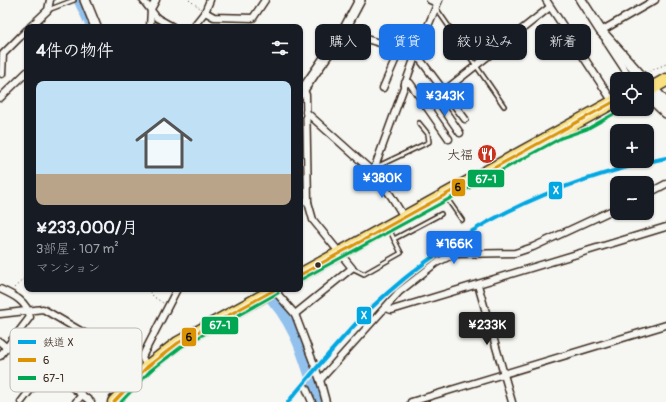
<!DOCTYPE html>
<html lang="ja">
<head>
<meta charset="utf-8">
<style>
  :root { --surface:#171b24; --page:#20242c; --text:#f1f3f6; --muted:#9ea1a6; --line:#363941; --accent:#1a73e8 }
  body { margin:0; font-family:Pangolin,"Klee One",sans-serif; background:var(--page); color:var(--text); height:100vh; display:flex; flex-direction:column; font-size:15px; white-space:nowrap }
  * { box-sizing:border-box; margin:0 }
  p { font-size:13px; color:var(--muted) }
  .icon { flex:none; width:22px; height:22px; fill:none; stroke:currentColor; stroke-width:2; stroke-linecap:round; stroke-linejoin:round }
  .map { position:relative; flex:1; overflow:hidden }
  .side { position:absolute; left:24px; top:24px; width:279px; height:268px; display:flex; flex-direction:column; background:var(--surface); border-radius:8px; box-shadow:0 1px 3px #0004 }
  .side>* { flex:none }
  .hud { position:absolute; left:315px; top:24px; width:291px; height:36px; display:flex; gap:8px }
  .fabs { position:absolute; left:610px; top:72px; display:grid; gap:8px }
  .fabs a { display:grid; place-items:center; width:44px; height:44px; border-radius:8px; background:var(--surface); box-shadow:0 1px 3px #0004; font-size:20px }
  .price { position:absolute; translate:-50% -34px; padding:0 9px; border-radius:4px; background:var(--accent); color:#fff; font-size:13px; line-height:26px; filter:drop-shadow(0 1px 2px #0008) }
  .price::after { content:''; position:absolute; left:50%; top:24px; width:12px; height:9px; margin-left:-6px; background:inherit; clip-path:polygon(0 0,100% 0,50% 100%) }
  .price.current { background:#222; color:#fff }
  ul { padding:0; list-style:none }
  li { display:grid; align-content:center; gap:8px; height:212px; padding:0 12px }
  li+li { border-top:1px solid var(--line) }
  li span { display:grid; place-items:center; height:124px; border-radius:8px; color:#555 }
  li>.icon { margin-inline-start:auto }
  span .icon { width:72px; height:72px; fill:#fffc; stroke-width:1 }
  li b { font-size:17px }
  h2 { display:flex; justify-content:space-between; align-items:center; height:48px; padding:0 12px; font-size:17px }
  .pill { padding:0 14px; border-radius:8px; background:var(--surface); box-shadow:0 1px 3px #0004; font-size:14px; line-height:36px }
  .pill.current { background:var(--accent); color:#fff }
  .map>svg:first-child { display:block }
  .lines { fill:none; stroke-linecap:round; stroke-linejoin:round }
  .river { stroke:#92c1ed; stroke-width:11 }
  .lane-casing { stroke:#3b2a1e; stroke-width:6 }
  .street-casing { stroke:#3b2a1e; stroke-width:9 }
  .secondary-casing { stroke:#3b2a1e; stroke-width:12 }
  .highway-casing { stroke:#3b2a1e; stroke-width:15 }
  .path { stroke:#3b2a1e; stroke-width:1; stroke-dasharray:1 3; stroke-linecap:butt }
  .lane { stroke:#f6f6f2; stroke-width:3 }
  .street { stroke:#f6f6f2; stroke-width:6 }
  .secondary { stroke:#f6f6f2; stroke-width:9 }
  .highway { stroke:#f9e181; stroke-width:12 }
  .bus-1-casing { stroke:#f6f6f2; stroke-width:6 }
  .bus-2-casing { stroke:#f6f6f2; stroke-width:6 }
  .bus-1 { stroke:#db9304; stroke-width:3 }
  .bus-2 { stroke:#00a651; stroke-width:3 }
  .rail-1-casing { stroke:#f6f6f2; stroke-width:7 }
  .rail-1 { stroke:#00a7e3; stroke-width:4 }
  .bus-dot { fill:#3b2a1e; stroke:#f6f6f2; stroke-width:1.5 }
  .labels { text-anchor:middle; stroke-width:3.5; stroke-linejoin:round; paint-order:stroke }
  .poi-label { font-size:13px; fill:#3b2a1e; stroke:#f6f6f2; text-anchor:end }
  .key { fill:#f6f6f2; stroke:#beb9b2; stroke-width:1 }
  .key-label { font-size:11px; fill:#3b2a1e }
  .line-badge { stroke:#f6f6f2; stroke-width:1.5 }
  .badge-label { font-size:11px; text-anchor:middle; font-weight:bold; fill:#fff }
  .pale-badge-label { font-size:11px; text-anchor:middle; font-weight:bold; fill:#111 }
</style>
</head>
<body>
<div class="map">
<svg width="666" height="402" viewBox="0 0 666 402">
  <rect width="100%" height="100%" fill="#f6f6f2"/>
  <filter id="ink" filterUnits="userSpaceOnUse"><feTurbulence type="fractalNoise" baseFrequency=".025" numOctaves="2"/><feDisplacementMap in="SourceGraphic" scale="8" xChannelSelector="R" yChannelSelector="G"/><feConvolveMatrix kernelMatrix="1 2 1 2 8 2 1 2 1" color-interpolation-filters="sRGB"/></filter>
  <g filter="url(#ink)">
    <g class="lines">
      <g class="river">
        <path d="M79,0l13,27"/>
        <path d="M262,289c34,32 43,71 56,113"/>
      </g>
      <defs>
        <g id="lane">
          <path d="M436,8l68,98"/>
          <path d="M48,10l26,-10"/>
          <path d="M376,167l53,-25 -1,-8 -9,-11"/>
          <path d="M446,197l16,23"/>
          <path d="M394,239l47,-25"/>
          <path d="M352,268l12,6 37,-21 -12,-24"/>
        </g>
        <g id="street">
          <path d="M143,0l14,18 16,9"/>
          <path d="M430,0l7,3"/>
          <path d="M546,0l67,102"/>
          <path d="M205,12l9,5 39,1 12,-18"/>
          <path d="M30,27l18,-17 2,-10"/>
          <path d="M150,27l1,-18 5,-9"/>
          <path d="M193,27l12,-15 5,-12"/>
          <path d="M343,32l73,22 28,37 106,-84"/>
          <path d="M602,33l-1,-2 54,-31"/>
          <path d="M606,41l25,38"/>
          <path d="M2,74l1,-20 24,-24"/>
          <path d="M405,83h5l16,23 18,-15 21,28"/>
          <path d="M383,88l17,-39"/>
          <path d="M0,98l27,-26"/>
          <path d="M436,98l24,35"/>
          <path d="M426,106l23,33"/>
          <path d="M306,112l67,60 18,24 13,21"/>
          <path d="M373,172l43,-118 23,-54"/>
          <path d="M647,194l19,-10"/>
          <path d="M300,200l8,2"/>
          <path d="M478,285l34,117"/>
          <path d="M0,289c13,6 27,12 30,28l-30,39"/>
          <path d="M274,290l21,24 25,66 6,22"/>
          <path d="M385,308l7,2 274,-83"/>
          <path d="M0,314l43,-5 53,31 29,9 17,8 5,10"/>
          <path d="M295,314l57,-46 -39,-48 -5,-18 -2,-107 -2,-5"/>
          <path d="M12,340l79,62"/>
          <path d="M0,342l7,6"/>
          <path d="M142,357l35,-68"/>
          <path d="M320,380l79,-88 37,-29 18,-9 61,-1 18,-6 84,-39"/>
          <path d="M306,388l6,14"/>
          <path d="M21,402l56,-72"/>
          <path d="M76,402l6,-7"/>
          <path d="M411,402l255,-77"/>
        </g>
        <g id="secondary">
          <path d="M85,0l11,27"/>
          <path d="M581,0l20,31 43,48"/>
          <path d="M648,83l18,20"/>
          <path d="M300,94l43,-62 17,-32"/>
          <path d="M647,95l19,18"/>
        </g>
        <g id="highway">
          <path d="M647,91l19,-11"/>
          <path d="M300,275l317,-175"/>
          <path d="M114,402l33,-35 31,-24 98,-54"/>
        </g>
      </defs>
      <use href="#lane" class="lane-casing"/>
      <use href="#street" class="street-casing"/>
      <use href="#secondary" class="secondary-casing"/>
      <use href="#highway" class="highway-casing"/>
      <g class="path">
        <path d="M189,0l11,8"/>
        <path d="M646,70l4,1 16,-7"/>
        <path d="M614,91l3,-2"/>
        <path d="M14,288l13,-12"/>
        <path d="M147,289l7,8 9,6"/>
      </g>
      <use href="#lane" class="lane"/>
      <use href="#street" class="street"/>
      <use href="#secondary" class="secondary"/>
      <use href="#highway" class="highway"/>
      <defs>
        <g id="bus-1">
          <path d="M300,275l317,-175"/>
          <path d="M114,402l33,-35 31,-24 98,-54"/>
        </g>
        <g id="bus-2">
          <path d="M302,279l259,-141 26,-9 32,-18"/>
          <path d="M121,402l29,-31 31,-24 97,-54"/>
        </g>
      </defs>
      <use href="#bus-1" class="bus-1-casing"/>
      <use href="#bus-2" class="bus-2-casing"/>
      <use href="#bus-1" class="bus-1"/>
      <use href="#bus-2" class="bus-2"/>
      <defs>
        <path id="rail-1" d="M288,402c27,-32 53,-64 82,-93 86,-82 181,-127 296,-151"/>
      </defs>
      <use href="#rail-1" class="rail-1-casing"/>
      <use href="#rail-1" class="rail-1"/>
    </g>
  </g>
  <defs>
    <symbol id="restaurant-disc" viewBox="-11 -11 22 22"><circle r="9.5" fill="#c8321e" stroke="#f6f6f2"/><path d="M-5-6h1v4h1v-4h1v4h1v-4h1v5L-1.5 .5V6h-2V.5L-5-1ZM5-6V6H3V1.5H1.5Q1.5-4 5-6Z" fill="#fff"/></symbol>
  </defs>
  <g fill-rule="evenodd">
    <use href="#restaurant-disc" x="476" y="143" width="22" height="22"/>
  </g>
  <circle class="bus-dot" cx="318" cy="265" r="3.5"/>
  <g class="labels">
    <g class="poi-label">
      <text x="473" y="159">大福</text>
    </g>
  </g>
  <rect x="10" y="328" width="132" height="64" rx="6" class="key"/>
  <rect x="18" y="340" width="18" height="4" fill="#00a7e3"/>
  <rect x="18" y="358" width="18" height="4" fill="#db9304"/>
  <rect x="18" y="376" width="18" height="4" fill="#00a651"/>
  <g class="key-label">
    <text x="43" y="346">鉄道 X</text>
    <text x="43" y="364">6</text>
    <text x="43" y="382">67-1</text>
  </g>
  <g class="line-badge">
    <rect x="467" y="169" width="38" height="19" rx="4" fill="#00a651"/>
    <rect x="451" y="178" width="15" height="19" rx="4" fill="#db9304"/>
    <rect x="548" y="181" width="15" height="19" rx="4" fill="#00a7e3"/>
    <rect x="356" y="306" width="16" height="19" rx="4" fill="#00a7e3"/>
    <rect x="201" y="316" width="38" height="19" rx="4" fill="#00a651"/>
    <rect x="181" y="327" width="16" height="20" rx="4" fill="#db9304"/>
  </g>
  <g class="badge-label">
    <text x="486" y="183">67-1</text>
    <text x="556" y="194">X</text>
    <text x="364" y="319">X</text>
    <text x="220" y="329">67-1</text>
  </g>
  <g class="pale-badge-label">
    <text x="458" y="191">6</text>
    <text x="189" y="341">6</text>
  </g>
</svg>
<div class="fabs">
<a><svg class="icon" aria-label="locate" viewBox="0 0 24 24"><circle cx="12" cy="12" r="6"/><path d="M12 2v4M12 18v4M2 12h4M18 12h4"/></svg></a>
<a>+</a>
<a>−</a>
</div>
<b class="price" style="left:445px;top:117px">¥343K</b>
<b class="price" style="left:382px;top:199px">¥380K</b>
<b class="price" style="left:454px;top:265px">¥166K</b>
<b class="price current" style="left:487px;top:346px">¥233K</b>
<div class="hud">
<a class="pill">購入</a>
<a class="pill current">賃貸</a>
<a class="pill">絞り込み</a>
<a class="pill">新着</a>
</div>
<section class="side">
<h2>4件の物件<svg class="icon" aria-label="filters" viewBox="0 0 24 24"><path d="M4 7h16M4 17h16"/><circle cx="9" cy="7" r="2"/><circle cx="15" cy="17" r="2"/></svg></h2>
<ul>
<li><span style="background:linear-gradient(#bfe0f5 75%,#b9a48a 0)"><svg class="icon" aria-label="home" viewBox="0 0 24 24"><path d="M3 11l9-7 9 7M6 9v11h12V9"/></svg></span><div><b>¥233,000/月</b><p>3部屋 · 107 m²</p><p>マンション</p></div></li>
</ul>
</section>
</div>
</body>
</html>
